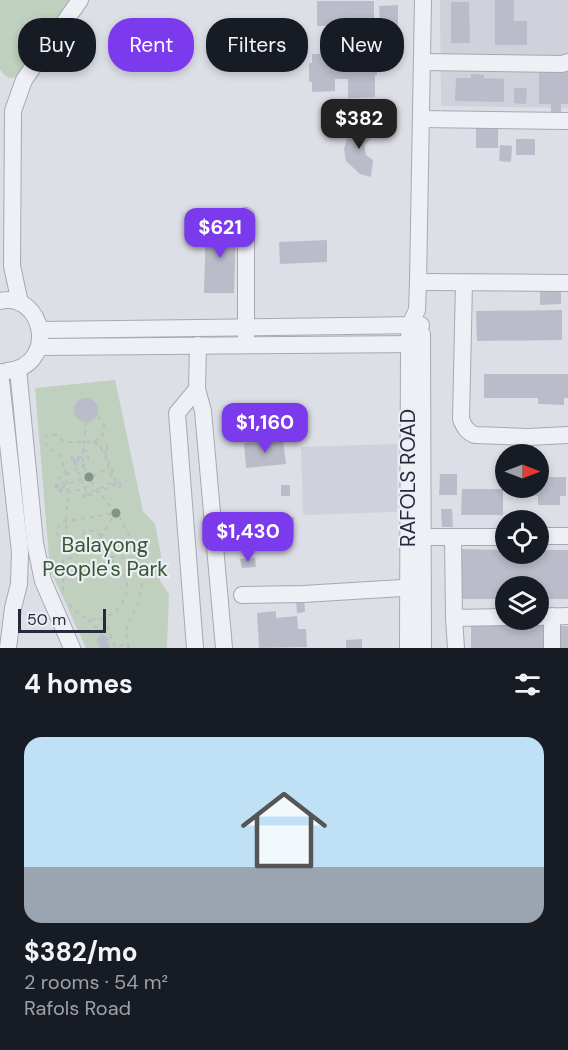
<!DOCTYPE html>
<html lang="en">
<head>
<meta charset="utf-8">
<style>
  :root { --surface:#171b24; --page:#242831; --text:#f1f3f6; --muted:#9ea1a6; --line:#363941; --accent:#7c3aed }
  body { margin:0; font-family:"DM Sans",sans-serif; background:var(--page); color:var(--text); height:100vh; display:flex; flex-direction:column; font-size:22px; white-space:nowrap }
  * { box-sizing:border-box; margin:0 }
  p { font-size:20px; color:var(--muted) }
  .icon { flex:none; width:33px; height:33px; fill:none; stroke:currentColor; stroke-width:2; stroke-linecap:round; stroke-linejoin:round }
  .map { position:relative; height:648px; overflow:hidden }
  .details { display:flex; flex-direction:column; background:var(--surface); flex:1 }
  .details>* { flex:none }
  .hud { position:absolute; left:18px; top:18px; width:532px; height:54px; display:flex; gap:12px }
  .needle { width:39px; rotate:90deg }
  .fabs { position:absolute; left:495px; top:444px; display:grid; gap:12px }
  .fabs a { display:grid; place-items:center; width:54px; height:54px; border-radius:50%; background:var(--surface); box-shadow:0 3px 9px #0003; font-size:30px }
  .scale { position:absolute; left:18px; bottom:15px; width:88px; box-sizing:border-box; padding-left:6px; border:3px solid #272a3c; border-top:0; font-size:16px; line-height:21px; white-space:nowrap; color:#272a3c; -webkit-text-stroke:4px #eceef4; paint-order:stroke }
  .price { position:absolute; translate:-50% -51px; padding:0 14px; border-radius:12px; background:var(--accent); color:#fff; font-size:20px; line-height:39px; filter:drop-shadow(0 2px 3px #0008) }
  .price::after { content:''; position:absolute; left:50%; top:36px; width:18px; height:14px; margin-left:-9px; background:inherit; clip-path:polygon(0 0,100% 0,50% 100%) }
  .price.on { background:#222; color:#fff }
  ul { padding:0; list-style:none }
  li { display:grid; align-content:center; gap:12px; height:318px; padding:0 24px }
  li+li { border-top:2px solid var(--line) }
  li span { display:grid; place-items:center; height:186px; border-radius:18px; color:#555 }
  li>.icon { margin-inline-start:auto }
  span .icon { width:108px; height:108px; fill:#fffc; stroke-width:1 }
  li b { font-size:26px }
  h2 { display:flex; justify-content:space-between; align-items:center; height:72px; padding:0 24px; font-size:26px }
  .pill { padding:0 21px; border-radius:24px; background:var(--surface); box-shadow:0 3px 9px #0003; font-size:21px; line-height:54px }
  .pill.on { background:var(--accent); color:#fff }
  .map>svg:first-child { display:block }
  .built { fill:#cfd1db }
  .green { fill:#bfd0be }
  .building { fill:#babdc9 }
  .lines { fill:none; stroke-linecap:round; stroke-linejoin:round }
  .minor-casing { stroke:#a6a9b3; stroke-width:18 }
  .path { stroke:#bbbdc5; stroke-width:2; stroke-dasharray:4.5 4.5; stroke-linecap:butt }
  .minor { stroke:#eff0f5; stroke-width:16 }
  .path-bridge { stroke:#bbbdc5; stroke-width:2; stroke-dasharray:4.5 4.5; stroke-linecap:butt }
  .tree { fill:#819585 }
  .labels { text-anchor:middle; stroke-width:4.5; stroke-linejoin:round; paint-order:stroke }
  .street-label { font-size:21px; fill:#272a3c; stroke:#eceef4 }
  .park-label { font-size:21px; fill:#355835; stroke:#eceef4 }
</style>
</head>
<body>
<div class="map">
<svg width="568" height="648" viewBox="0 0 568 648">
  <rect width="100%" height="100%" fill="#dddfe6"/>
  <g class="built">
    <path d="M440,0h128v108l-127,-2z"/>
    <path d="M397,444v68l-94,3 -2,-68z"/>
  </g>
  <g class="green">
    <path d="M0,0h70l-51,75c-9,6 -14,2 -19,-6z"/>
    <path d="M115,380l28,131 12,13 6,31 -1,26 9,13 -2,54h-81l-36,-79 -15,-181z"/>
  </g>
  <g class="building">
    <path d="M495,0h19v21h13v24h-32z"/>
    <rect x="317" y="1" width="57" height="25"/>
    <path d="M451,2h18l1,41h-19z"/>
    <path d="M398,5v20h-18l-1,-19z"/>
    <path d="M347,42h27v22h3v11h-2v22l-27,1v-19h-13v12l-23,1v-10h-3v-19h3v-9h23v12h12z"/>
    <path d="M568,68v36h-7v8h-10v-8h-12v-35z"/>
    <path d="M471,74l13,1v3l20,1v23l-49,-1 1,-23h15z"/>
    <path d="M514,88h13l-1,16 -12,-1z"/>
    <path d="M364,120l7,19 -7,6 2,10 7,5 -2,17 -11,-3 -14,-13 -2,-12 3,-10 4,-9z"/>
    <rect x="476" y="128" width="22" height="20"/>
    <rect x="516" y="139" width="19" height="16"/>
    <path d="M500,145l12,1 -1,16 -12,-1z"/>
    <path d="M206,224l30,1 -2,68h-30z"/>
    <path d="M327,240v22l-47,2 -1,-22z"/>
    <path d="M540,286h21v18l-21,1z"/>
    <path d="M562,310v30l-85,1 -1,-30z"/>
    <path d="M484,374h84v24h-4v7l-26,-1v-6h-54z"/>
    <circle cx="86" cy="410" r="12"/>
    <path d="M283,440l3,24 -40,4 -2,-25z"/>
    <path d="M440,474h17v21h-18z"/>
    <path d="M538,477h28v19h-6v9h-22v-9h-6v-8h6z"/>
    <rect x="281" y="485" width="9" height="11"/>
    <path d="M462,489h41v26h-42z"/>
    <path d="M441,509h11l1,18h-11z"/>
    <rect x="517" y="513" width="19" height="7"/>
    <rect x="277" y="517" width="17" height="20"/>
    <path d="M458,549l48,1v4h32v-4h30v49h-30v-13h-32v13h-48z"/>
    <path d="M255,558l1,9 -14,1 -2,-9z"/>
    <path d="M304,599l1,13 -8,1 -1,-13z"/>
    <path d="M276,611v7l21,-2 1,13h8l1,18 -48,1 -2,-35z"/>
    <path d="M546,625v23h-75v-22z"/>
    <rect x="560" y="626" width="8" height="22"/>
    <path d="M101,633l10,7h-3l2,8h-10l-2,-6 -3,1z"/>
    <path d="M362,639v9h-16v-8z"/>
  </g>
  <g class="lines">
    <defs>
      <g id="minor">
        <path d="M422,62l140,2 6,-2"/>
        <path d="M421,119l147,2"/>
        <path d="M418,282l150,1"/>
        <path d="M464,283l-3,136c3,8 6,13 14,16l53,2 40,-2"/>
        <path d="M0,301c44,-10 59,65 7,70"/>
        <path d="M20,303l-8,-37 1,-155 11,-31 56,-80"/>
        <path d="M41,330l380,-5"/>
        <path d="M422,334l1,314"/>
        <path d="M246,338v-122"/>
        <path d="M198,345l-1,44 6,22 21,237"/>
        <path d="M39,347l383,-3"/>
        <path d="M18,369l17,174 8,38 29,67"/>
        <path d="M0,372l20,180 -1,32 -6,24 -5,40"/>
        <path d="M538,536h30"/>
        <path d="M422,537h84"/>
        <path d="M453,537l1,81 52,-1"/>
        <path d="M242,595l61,-1 116,-7"/>
        <path d="M552,616v32"/>
        <path d="M538,617l30,-1"/>
        <path d="M454,618l2,30"/>
        <path d="M195,648l-18,-235 20,-24"/>
        <path d="M408,648l1,-305 1,-18 7,-15 1,-28 5,-282"/>
      </g>
    </defs>
    <use href="#minor" class="minor-casing"/>
    <g class="path">
      <path d="M86,422c-1,17 -7,36 1,52"/>
      <path d="M94,442c15,8 12,31 23,43l-3,1"/>
      <path d="M84,449l4,3v8l-5,6 -26,13 -2,9c12,10 25,1 38,-4"/>
      <path d="M105,452l11,29"/>
      <path d="M75,463l-1,-4 8,-2"/>
      <circle cx="89" cy="477" r="4"/>
      <path d="M93,476l15,-8"/>
      <path d="M91,481l21,28"/>
      <path d="M61,492v-6l4,-1"/>
      <path d="M83,496l28,-13 1,-2"/>
      <path d="M119,516c13,24 28,52 21,80 -5,22 -20,26 -11,52"/>
      <path d="M102,535l-13,-5 -4,1 -8,11 -10,1 -7,-2 -4,-10 5,-9 50,-8 4,4 5,-5 -3,-4 -2,-1 -4,6"/>
      <path d="M91,553l22,-36"/>
      <path d="M54,570l9,-9 18,-8h16l11,4 29,1"/>
      <path d="M63,591v-30l4,-18 -1,-23 2,-26 -2,-20 -6,-19 -13,-8 -2,-6 1,-5 5,-2 5,1 9,7h29l8,-6 2,-5v-6l-7,-11"/>
      <path d="M69,604c5,6 11,12 19,14 21,8 45,-19 38,-39 -3,-9 -11,-16 -18,-22"/>
      <path d="M104,617l11,30 12,-3"/>
      <path d="M88,619l12,13 9,-1"/>
    </g>
    <use href="#minor" class="minor"/>
    <g class="path-bridge">
      <circle cx="104" cy="448" r="3.5"/>
      <circle cx="75" cy="459" r="3.5"/>
      <path d="M75,463l11,28"/>
      <circle cx="117" cy="485" r="3.5"/>
      <path d="M65,485l-5,-3 -3,5 5,2 3,-4 16,-6"/>
      <path d="M90,495l-4,-3 -3,4 5,3 2,-4 24,-9"/>
    </g>
  </g>
  <g class="tree">
    <circle cx="89" cy="477" r="4.5"/>
    <circle cx="116" cy="513" r="4.5"/>
  </g>
  <g class="labels">
    <g class="street-label">
      <text transform="translate(408 478) rotate(-90)" y="7">RAFOLS ROAD</text>
    </g>
    <g class="park-label">
      <text x="105" y="552">Balayong<tspan x="105" dy="24">People's Park</tspan></text>
    </g>
  </g>
</svg>
<div class="fabs">
<a><svg class="needle" viewBox="-14 -14 28 28"><path d="M0-13l5 13h-10z" fill="#e53935"/><path d="M0 13l5-13h-10z" fill="#9ea1a6"/></svg></a>
<a><svg class="icon" aria-label="locate" viewBox="0 0 24 24"><circle cx="12" cy="12" r="6"/><path d="M12 2v4M12 18v4M2 12h4M18 12h4"/></svg></a>
<a><svg class="icon" aria-label="layers" viewBox="0 0 24 24"><path d="M12 4l9 5-9 5-9-5zM3 14l9 5 9-5"/></svg></a>
</div>
<div class="scale">50 m</div>
<b class="price on" style="left:359px;top:150px">$382</b>
<b class="price" style="left:220px;top:259px">$621</b>
<b class="price" style="left:265px;top:454px">$1,160</b>
<b class="price" style="left:248px;top:563px">$1,430</b>
<div class="hud">
<a class="pill">Buy</a>
<a class="pill on">Rent</a>
<a class="pill">Filters</a>
<a class="pill">New</a>
</div>
</div>
<section class="details">
<h2>4 homes<svg class="icon" aria-label="filters" viewBox="0 0 24 24"><path d="M4 7h16M4 17h16"/><circle cx="9" cy="7" r="2"/><circle cx="15" cy="17" r="2"/></svg></h2>
<ul>
<li><span style="background:linear-gradient(#bfe0f5 70%,#9aa5b1 0)"><svg class="icon" aria-label="home" viewBox="0 0 24 24"><path d="M3 11l9-7 9 7M6 9v11h12V9"/></svg></span><div><b>$382/mo</b><p>2 rooms · 54 m²</p><p>Rafols Road</p></div></li>
</ul>
</section>
</body>
</html>
